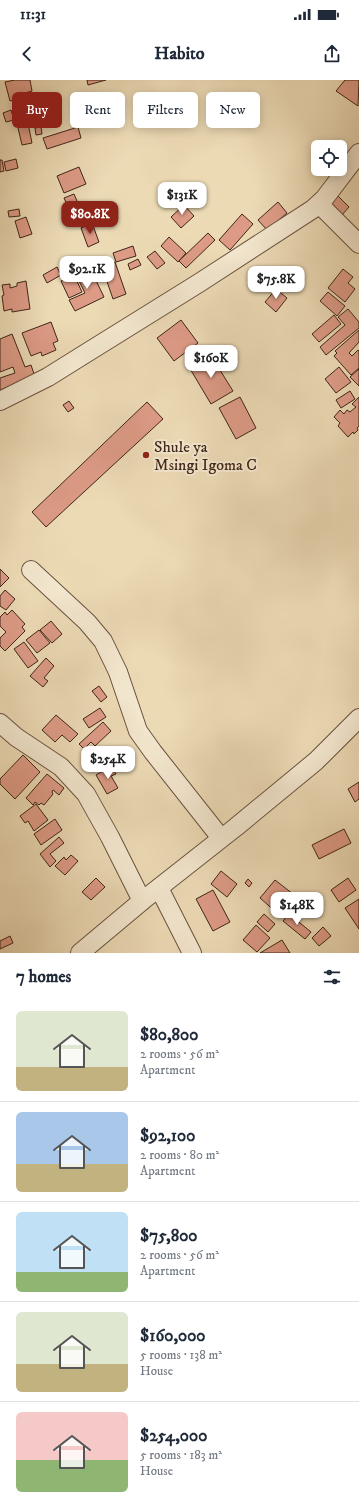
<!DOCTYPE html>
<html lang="en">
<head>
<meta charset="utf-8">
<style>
  :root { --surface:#fff; --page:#f6f6f7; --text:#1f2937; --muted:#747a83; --line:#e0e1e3; --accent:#8f2418 }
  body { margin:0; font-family:"IM FELL DW Pica",serif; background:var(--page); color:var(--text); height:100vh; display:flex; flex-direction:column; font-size:15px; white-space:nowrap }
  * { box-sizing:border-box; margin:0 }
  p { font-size:13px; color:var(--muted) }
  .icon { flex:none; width:22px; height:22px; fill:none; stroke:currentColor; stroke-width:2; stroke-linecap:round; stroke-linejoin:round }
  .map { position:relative; height:873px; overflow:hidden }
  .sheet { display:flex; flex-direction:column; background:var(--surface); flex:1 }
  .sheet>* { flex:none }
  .top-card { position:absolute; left:12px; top:12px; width:335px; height:36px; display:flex; gap:8px }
  .tools { position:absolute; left:311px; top:60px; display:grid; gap:8px }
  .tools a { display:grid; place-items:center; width:36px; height:36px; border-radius:6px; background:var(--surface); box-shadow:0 2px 10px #0003; font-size:20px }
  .price { position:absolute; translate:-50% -34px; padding:0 9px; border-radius:8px; background:#fff; color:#222; font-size:13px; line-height:26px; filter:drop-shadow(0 1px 2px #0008) }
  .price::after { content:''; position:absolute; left:50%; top:24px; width:12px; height:9px; margin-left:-6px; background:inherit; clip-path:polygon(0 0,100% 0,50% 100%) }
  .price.on { background:var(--accent); color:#fff }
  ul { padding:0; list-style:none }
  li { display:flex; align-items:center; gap:12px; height:100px; padding:0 16px }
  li+li { border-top:1px solid var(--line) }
  li span { display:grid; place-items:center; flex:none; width:112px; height:80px; border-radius:6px; color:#555 }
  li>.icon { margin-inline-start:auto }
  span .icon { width:48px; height:48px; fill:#fffc; stroke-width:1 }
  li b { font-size:17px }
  h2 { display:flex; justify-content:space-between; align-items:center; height:48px; padding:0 16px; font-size:17px }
  .pill { padding:0 14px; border-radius:6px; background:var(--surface); box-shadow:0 2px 10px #0003; font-size:14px; line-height:36px }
  .pill.on { background:var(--accent); color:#fff }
  .status { display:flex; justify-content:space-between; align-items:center; height:28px; padding:0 20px; background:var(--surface); direction:ltr }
  .status svg { height:11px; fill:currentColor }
  header { display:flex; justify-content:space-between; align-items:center; height:52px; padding:0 16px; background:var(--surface); font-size:18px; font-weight:700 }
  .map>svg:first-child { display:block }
  .building { fill:#dd9b86; stroke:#402518 }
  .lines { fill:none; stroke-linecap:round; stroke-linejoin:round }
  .minor-casing { stroke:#6b523f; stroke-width:20 }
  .minor { stroke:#f3e7cf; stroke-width:18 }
  .poi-dot { fill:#8f2418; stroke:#f3e7cf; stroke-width:1.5 }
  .labels { text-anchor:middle; stroke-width:4; stroke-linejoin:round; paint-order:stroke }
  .poi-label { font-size:16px; fill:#402518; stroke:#f3e7cf; text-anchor:start }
</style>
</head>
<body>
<div class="status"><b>11:31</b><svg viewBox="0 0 49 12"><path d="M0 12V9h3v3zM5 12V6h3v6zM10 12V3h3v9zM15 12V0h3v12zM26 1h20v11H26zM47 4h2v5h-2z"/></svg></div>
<header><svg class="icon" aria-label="back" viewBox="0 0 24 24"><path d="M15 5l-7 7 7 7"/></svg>Habito<svg class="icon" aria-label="share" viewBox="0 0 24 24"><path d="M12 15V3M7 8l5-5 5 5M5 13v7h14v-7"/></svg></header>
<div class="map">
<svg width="359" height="873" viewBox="0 0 359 873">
  <rect width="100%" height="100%" fill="#ecdab5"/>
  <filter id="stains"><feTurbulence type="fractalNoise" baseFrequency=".005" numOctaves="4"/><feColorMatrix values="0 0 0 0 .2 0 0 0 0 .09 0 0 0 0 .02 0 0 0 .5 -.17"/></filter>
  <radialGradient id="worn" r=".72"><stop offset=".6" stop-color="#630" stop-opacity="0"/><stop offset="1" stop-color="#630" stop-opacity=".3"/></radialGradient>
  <g class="building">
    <path d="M15,0h15l2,11 -7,2 1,4 -16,4 -5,-19z"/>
    <path d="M87,0h19l-18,5z"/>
    <path d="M345,0h14l-1,26 -22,-15z"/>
    <path d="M43,24l5,19 -16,4 -5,-19z"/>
    <path d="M25,29l7,34 -10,2 -8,-34z"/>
    <path d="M11,30l3,10 -8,2 -3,-9z"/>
    <path d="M41,47l1,7 -6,1 -1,-7z"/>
    <path d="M78,47l3,11 -34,11 -4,-11z"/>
    <path d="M16,79l2,9 -12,3 -2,-9z"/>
    <path d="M0,80h2l2,11 -4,1z"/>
    <path d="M79,87l7,17 -22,9 -7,-17z"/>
    <path d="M74,114l6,14 -10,4 -6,-14z"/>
    <path d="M337,115l12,12 -7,8 -12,-13z"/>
    <path d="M278,122l9,11 -20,17 -9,-10z"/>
    <path d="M184,125l10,11 -13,12 -10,-11z"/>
    <path d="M19,129l1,7 -11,1 -1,-6z"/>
    <path d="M242,134l11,10 -23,26 -11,-10z"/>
    <path d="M26,137l6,17 -12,4 -5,-17z"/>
    <path d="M92,143l7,19 -11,5 -7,-19z"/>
    <path d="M208,153l7,7 -29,28 -7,-7z"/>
    <path d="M169,157l17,16 -8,9 -17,-16z"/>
    <path d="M133,166l3,10 -20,6 -3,-9z"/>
    <path d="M155,171l10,12 -8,6 -10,-12z"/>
    <path d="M138,179l3,6 -11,5 -2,-6z"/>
    <path d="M115,182l11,32 -13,5 -11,-32z"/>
    <path d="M89,186l15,31 -29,14 -6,-11 16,-7 -10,-20z"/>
    <path d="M57,187l4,8 -14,8 -4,-8z"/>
    <path d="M343,189l10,8 -5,6 7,6 -10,13 -17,-14z"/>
    <path d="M74,195l8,17 -13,6 -8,-17z"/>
    <path d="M26,201l4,28 -18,3v-3l-8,2 -2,-15 2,-1 -2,-10 8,-1v4l7,-2v-3z"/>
    <path d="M276,209l11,9 -11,14 -11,-10z"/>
    <path d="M328,212l17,14 -8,10 -17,-15z"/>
    <path d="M348,229l11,13v6l-33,27 -6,-8 25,-22 -7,-8z"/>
    <path d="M334,235l7,9 -22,18 -7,-8z"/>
    <path d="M181,240l17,23 -24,18 -17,-23z"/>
    <path d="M51,242l7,19 -5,2 3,7 -14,6 -1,-4 -10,4 -9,-23z"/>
    <path d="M359,250v12l-10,11 3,3 6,-6 1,1v17l-8,7 -17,-19 3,-3 -2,-2z"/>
    <path d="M12,254l13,33 6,-2 4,12 -35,13v-12l15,-5 -2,-6 -13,5v-33z"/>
    <path d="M210,274l23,37 -22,13 -22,-37z"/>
    <path d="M339,287l12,15 -15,11 -11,-14z"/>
    <path d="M359,289v17l-9,-9z"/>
    <path d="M350,311l5,8 -14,9 -5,-8z"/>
    <path d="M240,317l16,31 -20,11 -17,-31z"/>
    <path d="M359,317v29l-2,2 1,2 -4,4 -1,-2 -5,5 -10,-11 2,-3 -6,-6 6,-7 4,4 3,-4 3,2 6,-5 -4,-3z"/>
    <path d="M69,321l5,7 -6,4 -5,-7z"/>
    <path d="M147,322l16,17 -117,108 -14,-15z"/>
    <path d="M0,489l9,9 -9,9z"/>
    <path d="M5,510l10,9 -9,11 -6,-4v-10z"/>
    <path d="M12,530l13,14 -3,3 3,4 -20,20 -5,-5v-8l6,-6 -6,-6v-9l5,-5 2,3z"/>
    <path d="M51,541l11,13 -10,9 -12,-13z"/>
    <path d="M39,550l11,13 -13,10 -11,-13z"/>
    <path d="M24,562l14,19 -10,7 -14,-19z"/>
    <path d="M46,578l8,8 -10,12 4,3 -5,6 -13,-11z"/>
    <path d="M99,606l8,11 -6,5 -9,-11z"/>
    <path d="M100,628l6,9 -17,11 -6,-9z"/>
    <path d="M56,635l22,19 -8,8 -8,-7 -7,7 -13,-12z"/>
    <path d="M103,642l8,9 -16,15 -4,-4 -7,7 -5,-5z"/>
    <path d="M23,675l17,17 -25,27 -15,-15v-5z"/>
    <path d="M111,686l5,8 -5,2 7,12 -11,6 -11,-19z"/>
    <path d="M47,694l17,14 -5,7 -6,-5 -1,2 1,2 -9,11 -3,-2 -2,2 -4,-3 -2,3 -7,-7z"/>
    <path d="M359,702v17l-4,3 -7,-13z"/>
    <path d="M36,724l12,16 -14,11 -6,-10 -3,2 -5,-7z"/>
    <path d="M55,739l7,11 -21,15 -7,-11z"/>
    <path d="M344,749l7,14 -32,16 -7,-14z"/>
    <path d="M59,757l5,6 -14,11 6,7 -6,6 -10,-13z"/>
    <path d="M71,775l7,6 -13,14 -10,-9 9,-9 2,3z"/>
    <path d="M221,791l16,13 -10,13 -16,-13z"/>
    <path d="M96,798l9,9 -14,13 -9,-8z"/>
    <path d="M348,798l8,12 -17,12 -8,-12z"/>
    <path d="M248,799l4,4 -3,4 -4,-4z"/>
    <path d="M275,800l18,14 -16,19 -17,-15z"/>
    <path d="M213,810l17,32 -17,9 -17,-32z"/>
    <path d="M359,819v30l-14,-21z"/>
    <path d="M264,834l11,10 -7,8 -11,-10z"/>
    <path d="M289,834l22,18 -6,7 -22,-18z"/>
    <path d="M256,845l14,13 -13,14 -14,-12z"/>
    <path d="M323,847l8,9 -12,10 -7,-8z"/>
    <path d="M10,856l3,7 -13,6v-8z"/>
    <path d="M282,860l8,13h-30z"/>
  </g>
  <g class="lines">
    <defs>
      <g id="minor">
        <path d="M319,124l40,40"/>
        <path d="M0,321l48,-24 32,-20 119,-74 114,-74 11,-10 35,-46"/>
        <path d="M31,490l56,52 16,19 15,31 20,59 15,21 68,86"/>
        <path d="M0,643l16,14 45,30 25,27 24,43 32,64"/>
        <path d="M159,808l33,65"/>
        <path d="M80,873l62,-52 94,-74 80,-66 43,-43"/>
      </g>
    </defs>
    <use href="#minor" class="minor-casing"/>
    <use href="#minor" class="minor"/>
  </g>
  <circle class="poi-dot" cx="146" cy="375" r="4"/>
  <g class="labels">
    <g class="poi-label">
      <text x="154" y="372">Shule ya<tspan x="154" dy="18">Msingi Igoma C</tspan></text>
    </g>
  </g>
  <rect width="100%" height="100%" filter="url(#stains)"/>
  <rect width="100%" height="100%" fill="url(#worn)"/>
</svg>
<div class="tools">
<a><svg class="icon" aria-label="locate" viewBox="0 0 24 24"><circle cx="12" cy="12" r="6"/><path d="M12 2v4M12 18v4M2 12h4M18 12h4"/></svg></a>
</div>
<b class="price" style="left:182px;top:136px">$131K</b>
<b class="price on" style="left:90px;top:155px">$80.8K</b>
<b class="price" style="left:87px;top:210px">$92.1K</b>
<b class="price" style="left:276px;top:220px">$75.8K</b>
<b class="price" style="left:211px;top:299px">$160K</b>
<b class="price" style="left:108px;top:700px">$254K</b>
<b class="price" style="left:297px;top:846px">$148K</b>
<div class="top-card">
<a class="pill on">Buy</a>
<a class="pill">Rent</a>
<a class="pill">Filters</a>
<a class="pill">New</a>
</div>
</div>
<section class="sheet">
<h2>7 homes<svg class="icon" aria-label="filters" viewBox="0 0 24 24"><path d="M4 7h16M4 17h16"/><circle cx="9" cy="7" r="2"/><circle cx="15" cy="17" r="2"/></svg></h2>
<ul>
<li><span style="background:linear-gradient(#dfe7d0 70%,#c2b280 0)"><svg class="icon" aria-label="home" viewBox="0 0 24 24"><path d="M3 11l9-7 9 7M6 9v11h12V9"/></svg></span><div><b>$80,800</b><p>2 rooms · 56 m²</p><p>Apartment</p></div></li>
<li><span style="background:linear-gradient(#a9c7e8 65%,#c2b280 0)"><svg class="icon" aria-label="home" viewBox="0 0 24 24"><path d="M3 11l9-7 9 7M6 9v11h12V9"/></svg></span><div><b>$92,100</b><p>2 rooms · 80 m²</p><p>Apartment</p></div></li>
<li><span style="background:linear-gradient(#bfe0f5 75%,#8fb573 0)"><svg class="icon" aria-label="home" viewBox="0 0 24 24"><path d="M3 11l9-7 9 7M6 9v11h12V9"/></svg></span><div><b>$75,800</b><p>2 rooms · 56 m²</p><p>Apartment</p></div></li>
<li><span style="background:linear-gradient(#dfe7d0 65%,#c2b280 0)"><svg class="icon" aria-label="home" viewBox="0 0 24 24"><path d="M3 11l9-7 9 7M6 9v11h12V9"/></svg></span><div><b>$160,000</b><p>5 rooms · 138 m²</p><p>House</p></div></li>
<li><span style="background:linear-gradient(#f6c9c9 60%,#8fb573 0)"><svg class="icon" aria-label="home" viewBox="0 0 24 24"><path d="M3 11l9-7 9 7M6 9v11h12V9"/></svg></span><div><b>$254,000</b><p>5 rooms · 183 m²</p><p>House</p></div></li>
</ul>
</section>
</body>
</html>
